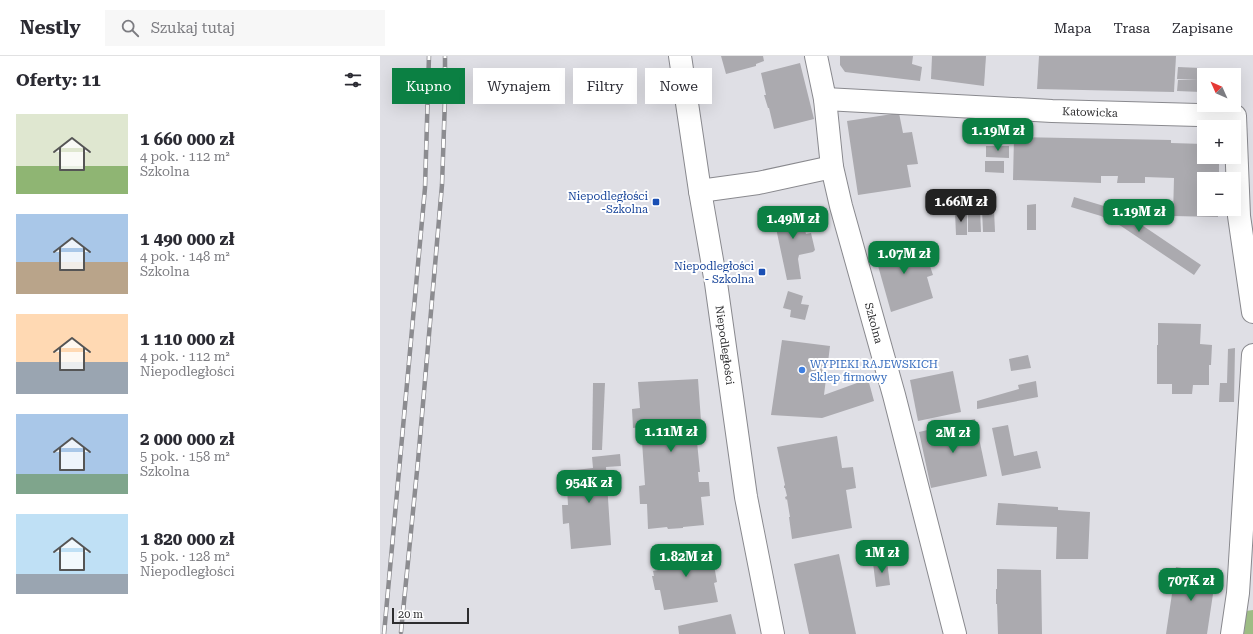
<!DOCTYPE html>
<html lang="pl">
<head>
<meta charset="utf-8">
<style>
  :root { --surface:#fff; --page:#f7f7f7; --text:#2b2b33; --muted:#7c7c81; --line:#e1e1e2; --accent:#0b8043 }
  body { margin:0; font-family:"Roboto Serif",serif; background:var(--page); color:var(--text); height:100vh; display:flex; flex-direction:column; font-size:15px; white-space:nowrap }
  * { box-sizing:border-box; margin:0 }
  p { font-size:13px; color:var(--muted) }
  .icon { flex:none; width:22px; height:22px; fill:none; stroke:currentColor; stroke-width:2; stroke-linecap:round; stroke-linejoin:round }
  .map { position:relative; flex:1; overflow:hidden }
  .drawer { display:flex; flex-direction:column; background:var(--surface); width:380px }
  .drawer>* { flex:none }
  .guide { position:absolute; left:12px; top:12px; width:380px; height:36px; display:flex; gap:8px }
  .needle { width:26px; rotate:315deg }
  .tools { position:absolute; left:817px; top:12px; display:grid; gap:8px }
  .tools a { display:grid; place-items:center; width:44px; height:44px; border-radius:0px; background:var(--surface); box-shadow:0 4px 16px #0002; font-size:20px }
  .scale { position:absolute; left:12px; bottom:10px; width:77px; box-sizing:border-box; padding-left:4px; border:2px solid #2d2d2f; border-top:0; font-size:11px; line-height:14px; white-space:nowrap; color:#2d2d2f; -webkit-text-stroke:3px #fff; paint-order:stroke }
  .price { position:absolute; translate:-50% -34px; padding:0 9px; border-radius:8px; background:var(--accent); color:#fff; font-size:13px; line-height:26px; filter:drop-shadow(0 1px 2px #0008) }
  .price::after { content:''; position:absolute; left:50%; top:24px; width:12px; height:9px; margin-left:-6px; background:inherit; clip-path:polygon(0 0,100% 0,50% 100%) }
  .price.current { background:#222; color:#fff }
  ul { padding:0; list-style:none }
  li { display:flex; align-items:center; gap:12px; height:100px; padding:0 16px }
  li span { display:grid; place-items:center; flex:none; width:112px; height:80px; border-radius:0px; color:#555 }
  li>.icon { margin-inline-start:auto }
  span .icon { width:48px; height:48px; fill:#fffc; stroke-width:1 }
  li b { font-size:17px }
  h2 { display:flex; justify-content:space-between; align-items:center; height:48px; padding:0 16px; font-size:17px }
  .tag { padding:0 14px; border-radius:0px; background:var(--surface); box-shadow:0 4px 16px #0002; font-size:14px; line-height:36px }
  .tag.current { background:var(--accent); color:#fff }
  header { display:flex; align-items:center; gap:24px; box-sizing:border-box; height:56px; padding:0 20px; background:var(--surface); border-bottom:1px solid var(--line) }
  header strong { font-size:19px }
  nav { display:flex; gap:22px; margin-inline-start:auto; font-size:14px }
  .search { width:280px; height:36px; background:var(--page); display:flex; align-items:center; gap:10px; box-sizing:border-box; padding:0 14px; border-radius:0px; color:var(--muted); font-size:15px }
  main { display:flex; flex:1; min-height:0 }
  .map>svg:first-child { display:block }
  .green { fill:#9dbc84 }
  .building { fill:#abaaaf }
  .lines { fill:none; stroke-linecap:round; stroke-linejoin:round }
  .street-casing { stroke:#89898e; stroke-width:24 }
  .secondary-casing { stroke:#89898e; stroke-width:24 }
  .street { stroke:#fff; stroke-width:22 }
  .secondary { stroke:#fff; stroke-width:22 }
  .rail-casing { stroke:#8c8c90; stroke-width:4.5 }
  .rail { stroke:#fff; stroke-width:3; stroke-dasharray:9; stroke-linecap:butt }
  .transit-dot { fill:#1a4fb4; stroke:#fff; stroke-width:1.5 }
  .shop-dot { fill:#3f7fe0; stroke:#fff; stroke-width:1.5 }
  .labels { text-anchor:middle; stroke-width:4; stroke-linejoin:round; paint-order:stroke }
  .street-label { font-size:11px; fill:#2d2d2f; stroke:#fff }
  .transit-label { font-size:11px; fill:#164399; stroke:#fff; text-anchor:end }
  .shop-label { font-size:11px; fill:#366cbe; stroke:#fff; text-anchor:start }
</style>
</head>
<body>
<header>
<strong>Nestly</strong>
<div class="search"><svg class="icon" aria-label="search" viewBox="0 0 24 24"><circle cx="10" cy="10" r="6"/><path d="M15 15l6 6"/></svg>Szukaj tutaj</div>
<nav><a>Mapa</a><a>Trasa</a><a>Zapisane</a></nav>
</header>
<main>
<section class="drawer">
<h2>Oferty: 11<svg class="icon" aria-label="filters" viewBox="0 0 24 24"><path d="M4 7h16M4 17h16"/><circle cx="9" cy="7" r="2"/><circle cx="15" cy="17" r="2"/></svg></h2>
<ul>
<li><span style="background:linear-gradient(#dfe7d0 65%,#8fb573 0)"><svg class="icon" aria-label="home" viewBox="0 0 24 24"><path d="M3 11l9-7 9 7M6 9v11h12V9"/></svg></span><div><b>1 660 000 zł</b><p>4 pok. · 112 m²</p><p>Szkolna</p></div></li>
<li><span style="background:linear-gradient(#a9c7e8 60%,#b9a48a 0)"><svg class="icon" aria-label="home" viewBox="0 0 24 24"><path d="M3 11l9-7 9 7M6 9v11h12V9"/></svg></span><div><b>1 490 000 zł</b><p>4 pok. · 148 m²</p><p>Szkolna</p></div></li>
<li><span style="background:linear-gradient(#ffd9b3 60%,#9aa5b1 0)"><svg class="icon" aria-label="home" viewBox="0 0 24 24"><path d="M3 11l9-7 9 7M6 9v11h12V9"/></svg></span><div><b>1 110 000 zł</b><p>4 pok. · 112 m²</p><p>Niepodległości</p></div></li>
<li><span style="background:linear-gradient(#a9c7e8 75%,#7fa58c 0)"><svg class="icon" aria-label="home" viewBox="0 0 24 24"><path d="M3 11l9-7 9 7M6 9v11h12V9"/></svg></span><div><b>2 000 000 zł</b><p>5 pok. · 158 m²</p><p>Szkolna</p></div></li>
<li><span style="background:linear-gradient(#bfe0f5 75%,#9aa5b1 0)"><svg class="icon" aria-label="home" viewBox="0 0 24 24"><path d="M3 11l9-7 9 7M6 9v11h12V9"/></svg></span><div><b>1 820 000 zł</b><p>5 pok. · 128 m²</p><p>Niepodległości</p></div></li>
</ul>
</section>
<div class="map">
<svg width="873" height="578" viewBox="0 0 873 578">
  <rect width="100%" height="100%" fill="#dfdfe5"/>
  <path class="green" d="M873,554v24h-9l2,-23z"/>
  <g class="building">
    <path d="M341,0h42l1,5 -8,3v2l-30,8z"/>
    <path d="M460,0h73l-1,8 10,3 -2,14 -75,-9 -5,-7z"/>
    <path d="M552,0h54l-2,30 -53,-7z"/>
    <path d="M659,0h137l-2,36 -137,-3z"/>
    <path d="M420,7l14,56 -40,10 -5,-21h-1l-4,-13h2l-5,-22z"/>
    <path d="M798,11l23,1v24l-24,-1 1,-11h20l-21,-1z"/>
    <path d="M519,57l4,20 9,-1 6,32 -11,1 4,22 -53,8 -11,-74z"/>
    <path d="M634,81l157,3v3l33,1v13h15v22h-15v30h14v8l-45,-1 1,-38 -29,-1v6h-28l1,-7h-17v7l-88,-3z"/>
    <path d="M606,90h23v12l-23,-1z"/>
    <path d="M605,105h19v12l-19,-1z"/>
    <path d="M694,141l30,9 1,-1 22,10 74,50 -7,10 -73,-49 -20,-10 -30,-9z"/>
    <path d="M656,148v26h-9v-25z"/>
    <path d="M405,152h5l4,2 6,-1 6,25 5,-1 4,17 -2,2 -14,3 -1,4 3,20 -14,1 -14,-66 5,-1z"/>
    <path d="M600,152l1,24h-13v-23z"/>
    <path d="M602,153h12l1,23h-12z"/>
    <path d="M587,155v24h-11l-1,-23z"/>
    <path d="M539,187l4,15 4,-1 6,18 -6,2 6,21 -42,14 -18,-64z"/>
    <path d="M408,235l15,5 -2,8 8,1 -4,15 -15,-3 1,-7 -8,-2z"/>
    <path d="M778,267l43,1 -1,20 12,1 -1,20h-2v20h-16l-1,9h-20v-10h-15v-39h1z"/>
    <path d="M402,284l48,6 -6,49 44,-16 6,22 -52,17 -51,-3z"/>
    <path d="M855,292l-1,54h-15l1,-19h7l1,-34z"/>
    <path d="M648,299l3,13 -20,3 -2,-12z"/>
    <path d="M573,315l8,41 -43,9 -8,-41z"/>
    <path d="M318,323l3,42 -6,1 5,50h-2l1,10h10l1,14 -9,1 3,28 -21,2v1l-15,1 -1,-2 -19,2 -1,-25h-7l-1,-18 6,-1 -4,-58 -8,1 -1,-19 8,-1 -2,-26z"/>
    <path d="M656,325l2,16 -61,12v-8l42,-12 -1,-4z"/>
    <path d="M213,327h12l-3,67h-10z"/>
    <path d="M595,363l12,57 -56,12 -12,-56z"/>
    <path d="M628,369l6,31 23,-5 4,17 -39,8 -10,-48z"/>
    <path d="M457,380l5,32 11,-1 3,21 -10,2 6,38 -60,11 -3,-22h1l-3,-18 -1,1 -1,-3 2,-1 -2,-8h-1v-2l1,-1 -8,-38z"/>
    <path d="M240,398l1,12 -15,1 5,78 -40,4 -2,-26 -6,1 -1,-19h6l-2,-34 27,-3 -1,-11z"/>
    <path d="M618,447l60,4v3l32,2 -2,47h-32l1,-32 -61,-2z"/>
    <path d="M328,489l4,20h2l3,17 -3,1 4,19 -54,8 -4,-20h-5l-3,-14h2l-1,-5 5,-1 -2,-18z"/>
    <path d="M459,498l17,80h-47l-15,-70z"/>
    <path d="M507,505l3,24 -14,2 -3,-24z"/>
    <path d="M796,511l40,7 -9,60h-41z"/>
    <path d="M617,513l44,1 1,64h-44l-1,-30h-1v-15h1z"/>
    <path d="M351,558l5,20h-57l-1,-8z"/>
  </g>
  <g class="lines">
    <defs>
      <g id="street">
        <path d="M436,0l9,43 7,68 9,39 53,189 61,239"/>
        <path d="M445,43l227,12 183,5 4,100 14,96"/>
        <path d="M320,135l58,-8 74,-16"/>
        <path d="M852,578l6,-41 15,-238"/>
      </g>
      <path id="secondary" d="M300,0l20,135 16,92 30,214 27,137"/>
    </defs>
    <use href="#street" class="street-casing"/>
    <use href="#secondary" class="secondary-casing"/>
    <use href="#street" class="street"/>
    <use href="#secondary" class="secondary"/>
    <defs>
      <g id="rail">
        <path d="M21,576l17,-171 24,-276 3,-86v-43"/>
        <path d="M4,578l41,-446 4,-132"/>
      </g>
    </defs>
    <use href="#rail" class="rail-casing"/>
    <use href="#rail" class="rail"/>
  </g>
  <g class="transit-dot">
    <rect x="272" y="142" width="8" height="8" rx="2"/>
    <rect x="378" y="212" width="8" height="8" rx="2"/>
  </g>
  <circle class="shop-dot" cx="422" cy="314" r="4"/>
  <g class="labels">
    <g class="street-label">
      <text transform="translate(710 56) rotate(2)" y="4">Katowicka</text>
      <text transform="translate(494 267) rotate(75)" y="4">Szkolna</text>
      <text transform="translate(345 289) rotate(82)" y="4">Niepodległości</text>
    </g>
    <g class="transit-label">
      <text x="268" y="144">Niepodległości<tspan x="268" dy="13">-Szkolna</tspan></text>
      <text x="374" y="214">Niepodległości<tspan x="374" dy="13">- Szkolna</tspan></text>
    </g>
    <g class="shop-label">
      <text x="430" y="312">WYPIEKI RAJEWSKICH<tspan x="430" dy="13">Sklep firmowy</tspan></text>
    </g>
  </g>
</svg>
<div class="tools">
<a><svg class="needle" viewBox="-14 -14 28 28"><path d="M0-13l5 13h-10z" fill="#e53935"/><path d="M0 13l5-13h-10z" fill="#7c7c81"/></svg></a>
<a>+</a>
<a>−</a>
</div>
<div class="scale">20 m</div>
<b class="price" style="left:618px;top:96px">1.19M zł</b>
<b class="price current" style="left:581px;top:167px">1.66M zł</b>
<b class="price" style="left:759px;top:177px">1.19M zł</b>
<b class="price" style="left:413px;top:184px">1.49M zł</b>
<b class="price" style="left:524px;top:219px">1.07M zł</b>
<b class="price" style="left:291px;top:397px">1.11M zł</b>
<b class="price" style="left:573px;top:398px">2M zł</b>
<b class="price" style="left:209px;top:448px">954K zł</b>
<b class="price" style="left:502px;top:518px">1M zł</b>
<b class="price" style="left:306px;top:522px">1.82M zł</b>
<b class="price" style="left:811px;top:546px">707K zł</b>
<div class="guide">
<a class="tag current">Kupno</a>
<a class="tag">Wynajem</a>
<a class="tag">Filtry</a>
<a class="tag">Nowe</a>
</div>
</div>
</main>
</body>
</html>
